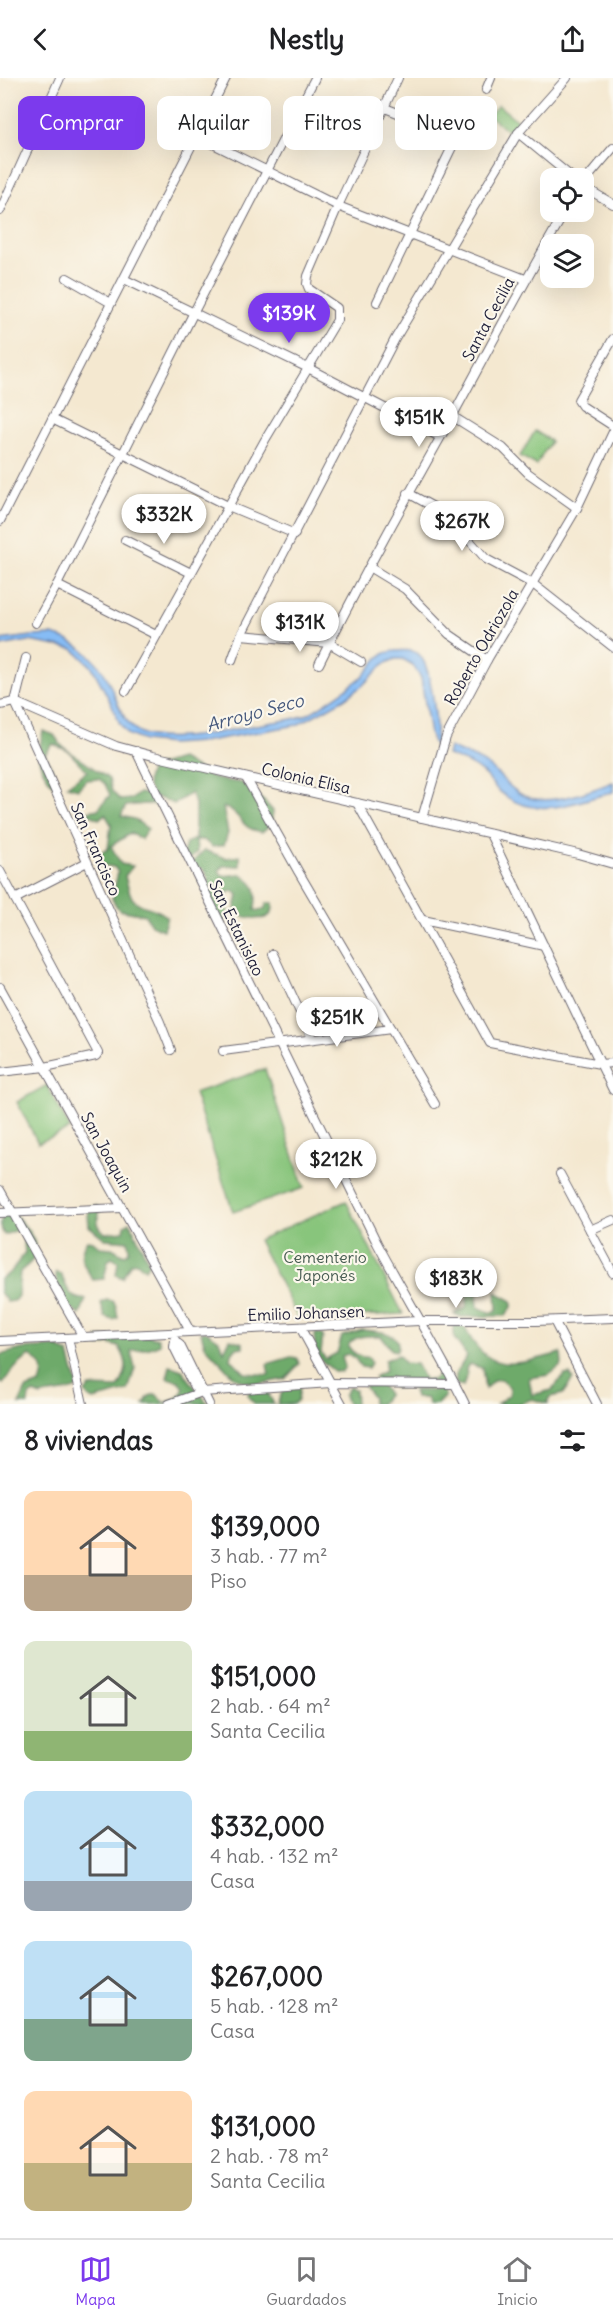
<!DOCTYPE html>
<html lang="es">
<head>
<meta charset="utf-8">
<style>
  :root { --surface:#fff; --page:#f6f6f6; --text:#202124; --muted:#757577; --line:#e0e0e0; --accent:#7c3aed }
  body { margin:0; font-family:Delius,sans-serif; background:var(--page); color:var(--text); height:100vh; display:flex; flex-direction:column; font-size:22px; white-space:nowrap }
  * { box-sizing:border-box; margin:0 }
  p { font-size:20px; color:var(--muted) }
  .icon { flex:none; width:33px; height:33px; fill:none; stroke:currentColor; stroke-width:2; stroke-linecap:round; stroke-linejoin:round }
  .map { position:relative; height:1326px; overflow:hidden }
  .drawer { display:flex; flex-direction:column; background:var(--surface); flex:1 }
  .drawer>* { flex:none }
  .hud { position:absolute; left:18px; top:18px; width:578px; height:54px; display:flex; gap:12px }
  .buttons { position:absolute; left:540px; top:90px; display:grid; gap:12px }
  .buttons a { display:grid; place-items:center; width:54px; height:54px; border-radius:12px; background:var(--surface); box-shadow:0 6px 24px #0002; font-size:30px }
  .price { position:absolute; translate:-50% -51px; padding:0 14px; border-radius:21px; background:#fff; color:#222; font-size:20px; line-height:39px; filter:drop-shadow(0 2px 3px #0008) }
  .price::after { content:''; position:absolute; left:50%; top:36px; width:18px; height:14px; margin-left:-9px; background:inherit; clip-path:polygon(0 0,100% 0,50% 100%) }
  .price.on { background:var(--accent); color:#fff }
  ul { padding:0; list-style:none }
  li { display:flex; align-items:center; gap:18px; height:150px; padding:0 24px }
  li span { display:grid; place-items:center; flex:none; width:168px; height:120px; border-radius:12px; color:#555 }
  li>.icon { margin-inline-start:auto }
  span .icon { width:72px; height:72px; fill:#fffc; stroke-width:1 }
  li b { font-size:26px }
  h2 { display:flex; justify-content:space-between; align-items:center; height:72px; padding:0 24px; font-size:26px }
  .chip { padding:0 21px; border-radius:12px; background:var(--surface); box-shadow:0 6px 24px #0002; font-size:21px; line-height:54px }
  .chip.on { background:var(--accent); color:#fff }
  header { display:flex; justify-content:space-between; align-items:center; height:78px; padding:0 24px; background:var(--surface); font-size:27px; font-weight:700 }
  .tab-bar { display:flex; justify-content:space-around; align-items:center; height:84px; border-top:2px solid var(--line); background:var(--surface); font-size:16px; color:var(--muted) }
  .tab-bar a { display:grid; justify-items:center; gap:3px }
  .tab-bar .on { color:var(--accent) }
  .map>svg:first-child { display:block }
  .green { fill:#88c57b; stroke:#55745b; stroke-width:1.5 }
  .forest { fill:#6eaa6b; stroke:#486653; stroke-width:1.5 }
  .water { fill:#86bcf5; stroke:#546f98; stroke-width:1.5 }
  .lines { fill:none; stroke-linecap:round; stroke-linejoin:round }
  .minor-casing { stroke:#6c676f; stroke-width:10 }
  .minor { stroke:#fff; stroke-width:8 }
  .labels { text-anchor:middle; stroke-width:4.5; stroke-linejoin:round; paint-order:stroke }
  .street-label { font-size:16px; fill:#22223b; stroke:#fbf7ec }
  .park-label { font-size:16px; fill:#465b51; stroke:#fbf7ec }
  .water-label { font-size:18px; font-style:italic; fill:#45587c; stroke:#fbf7ec }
</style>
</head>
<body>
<header><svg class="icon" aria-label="back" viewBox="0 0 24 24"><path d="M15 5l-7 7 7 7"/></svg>Nestly<svg class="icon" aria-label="share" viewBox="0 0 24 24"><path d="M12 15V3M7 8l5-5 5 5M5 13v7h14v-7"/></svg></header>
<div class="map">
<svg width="613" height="1326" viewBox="0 0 613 1326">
  <rect width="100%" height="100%" fill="#fbf7ec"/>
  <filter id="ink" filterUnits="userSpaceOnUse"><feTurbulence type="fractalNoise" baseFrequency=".0167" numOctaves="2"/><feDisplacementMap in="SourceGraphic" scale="12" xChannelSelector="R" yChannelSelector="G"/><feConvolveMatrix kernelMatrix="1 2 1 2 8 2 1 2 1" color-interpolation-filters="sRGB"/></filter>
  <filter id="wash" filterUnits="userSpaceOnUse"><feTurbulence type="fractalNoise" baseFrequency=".008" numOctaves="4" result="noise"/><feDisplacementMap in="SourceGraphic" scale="24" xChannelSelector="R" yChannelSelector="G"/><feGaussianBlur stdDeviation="1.35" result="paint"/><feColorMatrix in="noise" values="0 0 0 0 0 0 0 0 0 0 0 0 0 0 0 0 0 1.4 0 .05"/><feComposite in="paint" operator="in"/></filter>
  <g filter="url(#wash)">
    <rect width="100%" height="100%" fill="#f4e8d0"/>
    <g class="green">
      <path d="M498,27l20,16 -9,11 -20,-16z"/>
      <path d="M535,353l16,10 -15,24 -16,-9z"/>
      <path d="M265,991l39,119 -71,24 -39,-119z"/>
      <path d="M47,1007l23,44 -32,14 -21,-41z"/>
      <path d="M346,1123l57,113 -105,4 -40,-78z"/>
    </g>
    <g class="forest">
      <path d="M43,653l11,4 8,11 47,33 3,12 8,9 12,-1 7,-6 14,2c-8,-10 -7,-17 -1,-28l29,-8 35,20 26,4 23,19 8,9 -2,13 -9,8c-25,-4 -18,-18 -39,-25l5,26 -4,12 -12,2 -8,-7h-8l1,12 -7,7 -7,-5 3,-11 9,-4v-35l-4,-11 -17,11 -20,-8 1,9 -10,-1 -19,2 -5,10 13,3 14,10 -7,10 -10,-6 -20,13 10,18 12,2 -8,10c2,7 4,18 8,23 10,11 22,6 34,18l-4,13 -12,-5 -6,-10 -26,-5 -7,-11 6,-27 -4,-5 -14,-2 -4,-10 12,-6 3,-25 -6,-10 -6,5 -14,-7 13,-3 12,-14 -5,-11 -6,-5 -13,1 -8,9 -11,-3 20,-15 -19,-20 -15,-7 -8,10 11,23v12c-19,-25 -20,-26 -13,-58z"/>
      <path d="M204,772l22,8 14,-2v10h-17l-4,5 3,5 19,-2c17,13 16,15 14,36l5,1 5,-3 2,-5h6c2,24 -25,14 -39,11l4,-19 -4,-4 -6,1c-5,10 3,19 -1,29h-4l-11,-15 -5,-32 -4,-5 -6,-1 -5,-5z"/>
      <path d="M96,1127l4,5c-3,11 -4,15 5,23l19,-2 1,-6 5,-3 19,41 -4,6 -8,-7 -6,1 -9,15 -6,-3 2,-13 -6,-4 -4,3 -4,18 -11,1c-10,-17 -17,-22 -6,-40l6,1 7,6 12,1 12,7 5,-4 -1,-10 -23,-2 -16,-13 -1,-12 2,-7z"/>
      <path d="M11,1133c10,10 31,30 23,47 -3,5 -10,10 -14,14l-2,24 -4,5 -7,1 -7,-10v-13l11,-7 14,-20 -3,-18 -5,-4 -13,5c-4,-8 -4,-13 0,-21z"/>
      <path d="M56,1194l5,2c6,14 9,27 25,25l-6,16c-14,-8 -25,-26 -24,-43z"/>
      <path d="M471,1210l6,4 1,15 13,6 6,-2 -1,-19 16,9v6l-7,9 -44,1 -7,-3 12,-6 2,-18z"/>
      <path d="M106,1222l7,1 3,5 2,12 -5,2 -8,-3 -4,-14z"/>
      <path d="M454,1246l11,4c24,49 52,36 96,25l1,12 -13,10 -20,3 3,17 20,-5 12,-15 6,-1 3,5 -10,15 -13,3 -3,5 2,2 -17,-5 -13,5h-22l13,-10v-6l-9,-9 -7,1 -9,9 -3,-21 -13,-4 -3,5 1,6 -4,11 -8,-2 1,-11 11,-17 -13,-18z"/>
      <path d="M362,1252c13,1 42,1 35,21l-6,-1 -10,-14c-12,0 -27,-2 -33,10 5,8 12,12 21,11l2,6 -3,5 -7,-1 -7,-10 -6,-3 -6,2 3,11 -4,5 -7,-1 -18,-15 -2,-21 4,-2 5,3 -2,17 5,6 11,-6 5,-17z"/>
      <path d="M206,1253l13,9 5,11 6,-12 13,4v4l-7,1 -4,5 -1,6 14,14 24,2 -2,-11 24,-7 6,1 2,6 -14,15 -26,5 -14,-2 -11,-5 -29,-31 -4,-14z"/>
      <path d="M146,1257l12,3 2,6 -10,4 -19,3 4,17 -7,23 -34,9 -6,-3 -3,-5 5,-5 28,1c10,-16 11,-26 1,-41l-10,-3 -9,2 -5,-3 3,-5z"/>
      <path d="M58,1269l11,7 9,33c-9,7 -26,5 -37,9l-6,-3 -6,3 -1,8h-9l7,-15 14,-5c6,-16 2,-19 -10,-29l-15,13 -12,16 -3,-2v-27l22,-6z"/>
      <path d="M432,1269l12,19 1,14c-12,12 -35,8 -51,8l-3,-11 -14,5 -3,-5 11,-6v-11l14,-5 5,8 12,1 9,16h7l6,-5 -1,-10 -10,-15z"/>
      <path d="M170,1288l12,4 26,34 -26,-2 -7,2h-31l5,-8 7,-2 8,9c9,-2 17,-7 20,-15l-5,-7 -12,-3z"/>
      <path d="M381,1307l7,9 -8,10h-8l1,-6 -9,-12z"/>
      <path d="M350,1308l5,4 1,14h-9l-3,-9z"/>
      <path d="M300,1309l-2,13 -5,4h-16l7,-16z"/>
      <path d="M254,1311l12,1 8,14h-19l-6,-6 -1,-5z"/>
      <path d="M444,1312l1,6 -8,8h-8l-3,-6h-11l-2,-7z"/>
    </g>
    <g class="water">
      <path d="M52,557c23,5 44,22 55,43 11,22 16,54 44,58 38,6 80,-7 117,-13 13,-3 29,-3 40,-9 13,-7 45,-29 56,-39 12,-11 11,-22 31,-24 6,-1 17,-1 22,2 15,9 22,80 18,95l-5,-13 -9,-57 -8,-13 -10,-6h-8l-11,5 -22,22 -18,13 -47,26 -95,17 -32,2 -26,-3 -15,-6 -9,-11 -8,-19 -20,-38 -19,-18 -44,-8 -29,5v-6l32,-4z"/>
      <path d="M449,669c13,6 27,10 38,18 14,9 24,27 40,32 25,9 63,-6 86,-15v10c-39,10 -79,30 -114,-1 -7,-6 -11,-15 -19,-20 -9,-8 -22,-12 -33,-16z"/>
    </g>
  </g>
  <g filter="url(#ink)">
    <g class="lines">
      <defs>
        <g id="minor">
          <path d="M486,12l5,-12"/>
          <path d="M518,55l55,45"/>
          <path d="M197,58l141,70 187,73"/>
          <path d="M584,104l29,-34"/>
          <path d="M584,109l29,17"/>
          <path d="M0,133l60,-133"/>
          <path d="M67,200l44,25"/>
          <path d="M124,201l184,89 132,69"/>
          <path d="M377,224l76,-157v-7l-4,-5 -64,-25"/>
          <path d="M613,261l-35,61 4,6 31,20"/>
          <path d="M452,338l51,32 25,25 49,35"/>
          <path d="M52,341l176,87 67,28"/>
          <path d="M408,415l38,21 40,45 47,25 80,63"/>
          <path d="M0,443l226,-443"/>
          <path d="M125,462l66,33"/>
          <path d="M369,489l36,22 44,45 38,26"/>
          <path d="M57,507l99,50"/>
          <path d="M36,545l21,-38 137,-273 121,-234"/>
          <path d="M241,557l88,8 32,19"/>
          <path d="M26,580l-11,44 145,320 11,28"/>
          <path d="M232,582l9,-25 154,-296 123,-206 49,-55"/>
          <path d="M319,586c42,-85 88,-167 134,-249 37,-68 73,-137 112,-203"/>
          <path d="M126,613l139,-251 72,-120v-12l-28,-19 -2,-5 1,-8 30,-70 60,-128"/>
          <path d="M0,627l15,-3 101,44 37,10 425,98 35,10"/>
          <path d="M136,673l241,492c29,54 61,106 88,161"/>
          <path d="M246,700l52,93 137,233"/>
          <path d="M357,725l133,240 110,21 13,-1"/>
          <path d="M422,740l24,-81 41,-77 90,-152 36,-76"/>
          <path d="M490,756l123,256"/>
          <path d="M0,793l98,182 -2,3 -51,11 -45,5"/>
          <path d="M15,821l72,-37"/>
          <path d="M423,842l121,26"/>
          <path d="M273,876l39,84"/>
          <path d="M0,909l190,344"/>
          <path d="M223,973l168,-22"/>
          <path d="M560,1096l53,99"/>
          <path d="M0,1112l83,147"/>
          <path d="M0,1135l122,-5"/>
          <path d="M590,1152l23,-10"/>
          <path d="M554,1243l43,83"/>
          <path d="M300,1249l42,77"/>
          <path d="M68,1260l15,66"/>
          <path d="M175,1262l-1,7 20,40 6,1"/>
          <path d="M0,1263l419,-20h117l77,-3"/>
          <path d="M176,1264l4,3 29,59"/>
          <path d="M169,1326l33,-12 129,-9 124,1"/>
        </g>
      </defs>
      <use href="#minor" class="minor-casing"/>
      <use href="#minor" class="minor"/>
    </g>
  </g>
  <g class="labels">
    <g class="street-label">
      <text transform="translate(488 241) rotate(-62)" y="6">Santa Cecilia</text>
      <text transform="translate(481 569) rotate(-60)" y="6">Roberto Odriozola</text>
      <text transform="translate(306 700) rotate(13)" y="6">Colonia Elisa</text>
      <text transform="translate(96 771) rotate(66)" y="6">San Francisco</text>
      <text transform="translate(237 850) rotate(64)" y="6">San Estanislao</text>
      <text transform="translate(107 1074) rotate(61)" y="6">San Joaquin</text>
      <text transform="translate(306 1235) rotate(-2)" y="6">Emilio Johansen</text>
    </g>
    <g class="park-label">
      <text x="325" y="1185">Cementerio<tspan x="325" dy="18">Japonés</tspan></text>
    </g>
    <g class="water-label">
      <text transform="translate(255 635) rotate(-15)" y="6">Arroyo Seco</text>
    </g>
  </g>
</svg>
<div class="buttons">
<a><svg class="icon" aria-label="locate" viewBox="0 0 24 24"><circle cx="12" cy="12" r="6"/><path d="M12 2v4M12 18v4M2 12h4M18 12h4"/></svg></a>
<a><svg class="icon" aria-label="layers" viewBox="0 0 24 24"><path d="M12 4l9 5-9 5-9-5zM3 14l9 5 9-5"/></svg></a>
</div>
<b class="price on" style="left:289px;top:266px">$139K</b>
<b class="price" style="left:419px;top:370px">$151K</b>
<b class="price" style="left:164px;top:467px">$332K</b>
<b class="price" style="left:462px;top:474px">$267K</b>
<b class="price" style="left:300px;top:575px">$131K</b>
<b class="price" style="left:337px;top:970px">$251K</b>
<b class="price" style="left:336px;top:1112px">$212K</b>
<b class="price" style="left:456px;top:1231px">$183K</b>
<div class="hud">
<a class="chip on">Comprar</a>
<a class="chip">Alquilar</a>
<a class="chip">Filtros</a>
<a class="chip">Nuevo</a>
</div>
</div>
<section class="drawer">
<h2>8 viviendas<svg class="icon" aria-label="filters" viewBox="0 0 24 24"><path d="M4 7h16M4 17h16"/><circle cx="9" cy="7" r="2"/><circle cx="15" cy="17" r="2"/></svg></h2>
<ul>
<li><span style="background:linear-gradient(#ffd9b3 70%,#b9a48a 0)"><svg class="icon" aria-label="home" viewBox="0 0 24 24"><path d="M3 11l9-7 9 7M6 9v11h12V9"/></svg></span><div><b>$139,000</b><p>3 hab. · 77 m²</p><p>Piso</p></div></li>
<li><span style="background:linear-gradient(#dfe7d0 75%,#8fb573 0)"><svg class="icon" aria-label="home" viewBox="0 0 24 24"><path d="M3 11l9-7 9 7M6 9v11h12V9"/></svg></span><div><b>$151,000</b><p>2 hab. · 64 m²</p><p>Santa Cecilia</p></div></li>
<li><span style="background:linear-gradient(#bfe0f5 75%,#9aa5b1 0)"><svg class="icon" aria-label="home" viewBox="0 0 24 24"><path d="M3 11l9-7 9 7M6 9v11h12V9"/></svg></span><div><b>$332,000</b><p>4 hab. · 132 m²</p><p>Casa</p></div></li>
<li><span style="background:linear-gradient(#bfe0f5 65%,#7fa58c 0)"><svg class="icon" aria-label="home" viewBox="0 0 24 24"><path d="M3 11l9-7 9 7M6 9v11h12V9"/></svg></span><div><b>$267,000</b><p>5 hab. · 128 m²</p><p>Casa</p></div></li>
<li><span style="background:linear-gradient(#ffd9b3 60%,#c2b280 0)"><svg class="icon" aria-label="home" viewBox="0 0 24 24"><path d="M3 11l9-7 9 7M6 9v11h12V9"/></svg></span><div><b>$131,000</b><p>2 hab. · 78 m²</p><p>Santa Cecilia</p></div></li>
</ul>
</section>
<nav class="tab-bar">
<a class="on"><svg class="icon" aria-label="map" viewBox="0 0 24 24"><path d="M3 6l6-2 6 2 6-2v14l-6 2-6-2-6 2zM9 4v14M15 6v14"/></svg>Mapa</a>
<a><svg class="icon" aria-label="saved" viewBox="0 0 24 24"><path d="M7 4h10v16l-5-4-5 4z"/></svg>Guardados</a>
<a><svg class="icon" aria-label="home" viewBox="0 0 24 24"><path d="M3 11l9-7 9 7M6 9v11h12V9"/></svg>Inicio</a>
</nav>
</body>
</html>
